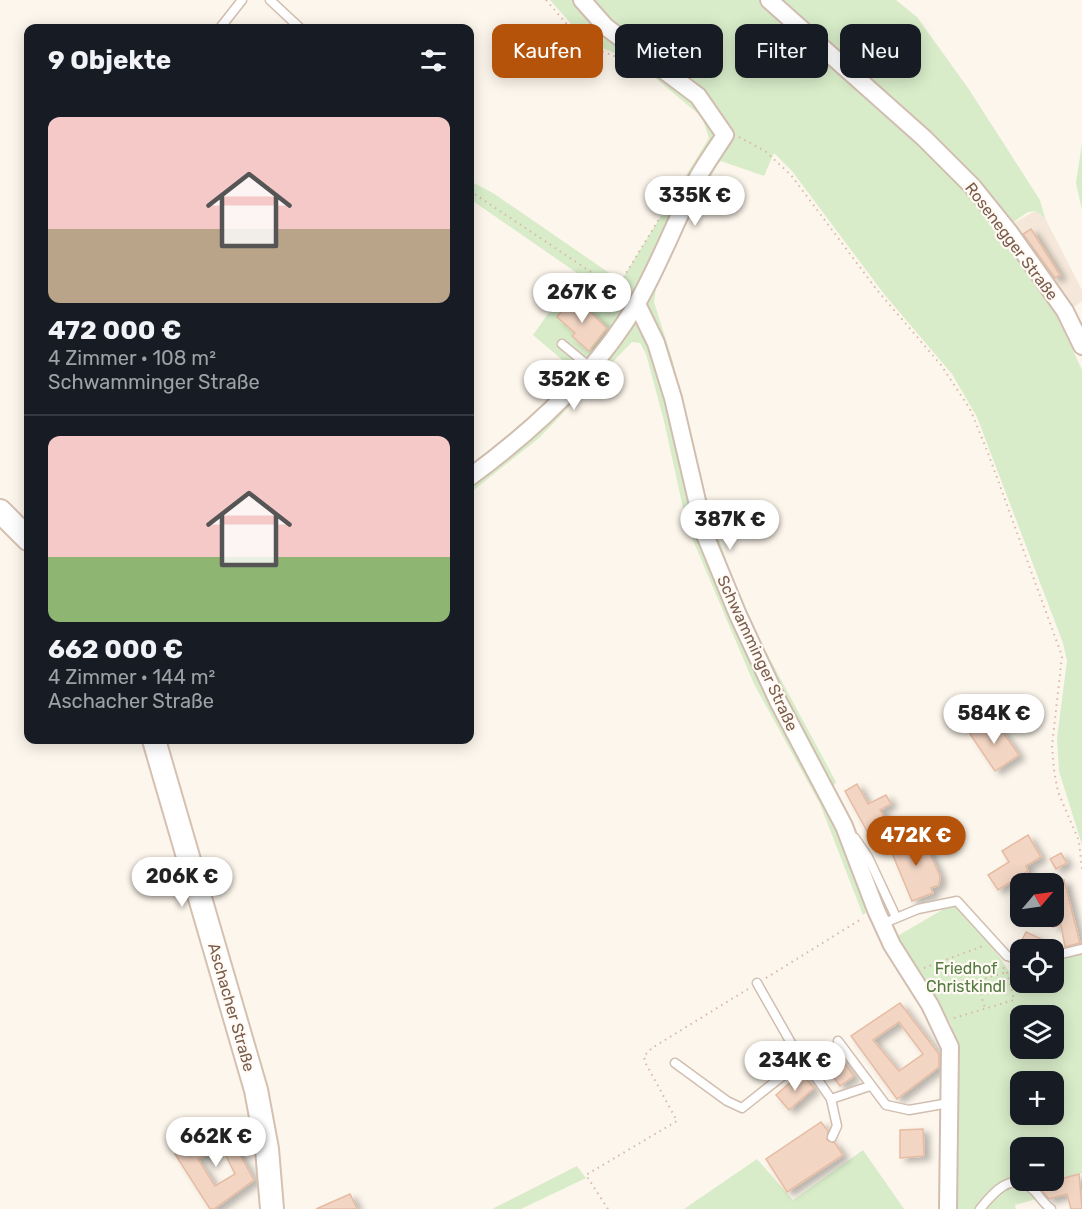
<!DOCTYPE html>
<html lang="de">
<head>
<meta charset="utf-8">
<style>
  :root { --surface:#171b24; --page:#20242c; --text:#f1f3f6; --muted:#9ea1a6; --line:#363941; --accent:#b45309 }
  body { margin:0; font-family:Rubik,sans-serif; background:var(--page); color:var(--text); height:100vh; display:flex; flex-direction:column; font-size:22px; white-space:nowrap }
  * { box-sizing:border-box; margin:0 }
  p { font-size:20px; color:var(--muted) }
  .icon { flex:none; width:33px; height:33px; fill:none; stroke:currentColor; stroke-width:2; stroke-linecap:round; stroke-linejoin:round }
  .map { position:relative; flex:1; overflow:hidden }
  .side { position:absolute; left:24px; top:24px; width:450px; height:720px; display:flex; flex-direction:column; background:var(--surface); border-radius:12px; box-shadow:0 3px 15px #0003 }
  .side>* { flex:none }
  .hud { position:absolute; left:492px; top:24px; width:500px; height:54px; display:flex; gap:12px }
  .needle { width:39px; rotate:61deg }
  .controls { position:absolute; left:1010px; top:873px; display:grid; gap:12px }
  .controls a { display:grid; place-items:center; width:54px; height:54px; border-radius:12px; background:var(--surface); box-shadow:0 3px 15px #0003; font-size:30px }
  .price { position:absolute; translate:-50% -51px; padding:0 14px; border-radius:21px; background:#fff; color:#222; font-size:20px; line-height:39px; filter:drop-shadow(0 2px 3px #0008) }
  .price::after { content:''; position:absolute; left:50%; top:36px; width:18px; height:14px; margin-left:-9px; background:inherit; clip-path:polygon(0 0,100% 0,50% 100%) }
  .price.active { background:var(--accent); color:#fff }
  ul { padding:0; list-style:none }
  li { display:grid; align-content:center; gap:12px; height:318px; padding:0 24px }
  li+li { border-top:2px solid var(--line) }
  li span { display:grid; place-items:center; height:186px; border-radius:12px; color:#555 }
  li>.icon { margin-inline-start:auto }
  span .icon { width:108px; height:108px; fill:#fffc; stroke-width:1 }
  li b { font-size:26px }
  h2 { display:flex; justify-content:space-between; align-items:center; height:72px; padding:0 24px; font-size:26px }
  .pill { padding:0 21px; border-radius:12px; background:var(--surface); box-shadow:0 3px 15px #0003; font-size:21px; line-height:54px }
  .pill.active { background:var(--accent); color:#fff }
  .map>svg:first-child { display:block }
  .residential { fill:#f5e8da }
  .green { fill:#d8ecc9; fill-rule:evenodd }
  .building { fill:#f3d5c3; stroke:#e6bba3; stroke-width:1.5; fill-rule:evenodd; filter:url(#shadow) }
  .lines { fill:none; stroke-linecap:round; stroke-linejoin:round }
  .lane-casing { stroke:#d1beb0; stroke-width:11 }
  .street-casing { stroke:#d1beb0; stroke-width:20 }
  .secondary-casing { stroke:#d6c0b0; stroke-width:26 }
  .path { stroke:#d9b8a5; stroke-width:2; stroke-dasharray:1.5 4.5; stroke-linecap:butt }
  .lane { stroke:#fff; stroke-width:8 }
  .street { stroke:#fff; stroke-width:16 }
  .secondary { stroke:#fff; stroke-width:22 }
  .labels { text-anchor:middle; stroke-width:4.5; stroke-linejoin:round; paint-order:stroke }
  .street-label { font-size:16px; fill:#7a5c4d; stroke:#fffaf3 }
  .park-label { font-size:16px; fill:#537a41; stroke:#fffaf3 }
</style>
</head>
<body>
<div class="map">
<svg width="1082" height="1209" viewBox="0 0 1082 1209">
  <defs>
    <filter id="shadow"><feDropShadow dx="6" dy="4" stdDeviation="3" flood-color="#0004"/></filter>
  </defs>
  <rect width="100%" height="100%" fill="#fdf6ec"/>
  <path class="residential" d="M1035,211l10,7 37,72v11l-11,8 -61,-84z"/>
  <g class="green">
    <path d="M550,0h346l21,17 51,71 72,112 5,18 -10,-7 -7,1 -26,18 56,88 24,52v475l-23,-74 -2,-33 10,-77 -4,-18 -86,-226 -25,-43 -68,-80 -92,-123 -18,-18 -10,23 -43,-15 -3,3 -36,64 -25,54 -3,20 19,60 32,137 29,83 30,66 72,134 -12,20 17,33 28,75 -6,5 -43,-111 -66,-120 -67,-158 -23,-105 -18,-67 -6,-11 -8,-1 -93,96 -69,55v-27l56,-43 47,-47v-7l-40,-34 44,-62 -107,-74v-18l23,12 128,88 88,-143 -7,-21 -67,-56 -48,-19z"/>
    <path d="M1082,143v67l-6,-27z"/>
    <path d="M954,903l36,40 27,40 3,-3v2h33v-22l29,-6v219l-42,11 3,13 -28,8 1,4h-64l4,-160 -5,-25 -57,-86zM1020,1016h33v32h-33zM1020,1082h33v32h-33zM1020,1148h33v32h-33z"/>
    <path d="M863,1150l41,59h-220l73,-50 36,41z"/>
    <path d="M577,1166l9,12 -65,31h-29z"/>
  </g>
  <g class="building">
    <path d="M1031,229l29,46 -5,3 -32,-44z"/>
    <path d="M574,297l33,31 -18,23 -17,-15 3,-3 -18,-16z"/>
    <path d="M993,718l26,37 -24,16 -25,-37z"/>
    <path d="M857,784l11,20 18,-9 5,9 -11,6 7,12 -19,11 -23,-42z"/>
    <path d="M922,835l18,41 -1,9 -8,3 2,5 -21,8 -23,-55z"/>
    <path d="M1028,835l13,22 -15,9 2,5 -30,19 -10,-15 21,-13 -7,-11z"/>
    <path d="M1061,853l6,10 -11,6 -6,-10z"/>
    <path d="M1064,880l16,63 -15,4 -4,-22 -8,2v-44z"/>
    <path d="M1026,932l15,7 -6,11h-18z"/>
    <path d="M900,1003l39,51v13l-42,32 -46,-63zM899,1022l24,32 -24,17 -26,-31z"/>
    <path d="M831,1045l23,31 -14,10 -23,-31z"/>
    <path d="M801,1073l13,15 -25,22 -13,-15z"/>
    <path d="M821,1122l7,9 -1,9 8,3 8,12 -56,37 -21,-33z"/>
    <path d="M224,1126l30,54 -40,29h-4l-35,-55zM221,1146l14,28 -20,12 -17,-27z"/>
    <path d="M923,1129l1,27 -24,2v-28z"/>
    <path d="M1079,1174l3,35h-11l-4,-15 -18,5 -9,-11 -1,-3z"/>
    <path d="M350,1194l7,15h-41z"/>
  </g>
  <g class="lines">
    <defs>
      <g id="lane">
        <path d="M270,0l30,28"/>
        <path d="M220,28l22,-28"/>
        <path d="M562,344l29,24"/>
        <path d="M855,838l13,19 28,60"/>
        <path d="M882,924l36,-15 39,-8 50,55 13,4"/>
        <path d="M1053,956l29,-7"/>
        <path d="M757,983l46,81"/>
        <path d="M838,1041l48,64 23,5 40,-7"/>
        <path d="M675,1063l52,38 15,7 48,-38 13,-6 13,13 15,22"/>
        <path d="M832,1137l5,-11 -6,-27 39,-13"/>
        <path d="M980,1209c12,-15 31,-38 51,-21 7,5 12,15 20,21"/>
      </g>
      <g id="street">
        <path d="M769,0l155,138 49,49 37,46 55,78 17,35"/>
        <path d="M637,304l19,39 17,55 32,137 33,80 40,86 66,125 32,84 16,35 38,60 20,42 -2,162"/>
        <path d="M470,477c64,-47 125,-103 166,-172 24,-41 40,-86 62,-128 8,-14 18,-28 27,-42l-27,-39 -92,-69 -24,-27"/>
      </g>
      <g id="secondary">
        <path d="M0,511l28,28"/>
        <path d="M154,740l102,350 11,59 5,60"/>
      </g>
    </defs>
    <use href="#lane" class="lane-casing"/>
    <use href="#street" class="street-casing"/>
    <use href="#secondary" class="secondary-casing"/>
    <g class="path">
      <path d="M546,0l39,45 40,15"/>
      <path d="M739,137l26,14 26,24 86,115 64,75 29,44 18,44 74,203 -10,90 2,24 4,22 21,49 3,28"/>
      <path d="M470,191l154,103"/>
      <path d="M617,288l44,-72"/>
      <path d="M924,968l59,-22"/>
      <path d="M766,978l97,-60"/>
      <path d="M977,982l8,26"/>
      <path d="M939,992l68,-20"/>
      <path d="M954,1018l60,-18 -7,-28 -5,-6"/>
      <path d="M608,1209l-22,-34 91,-54 -32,-59 -1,-6 8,-8 96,-59"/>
    </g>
    <use href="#lane" class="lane"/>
    <use href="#street" class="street"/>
    <use href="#secondary" class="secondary"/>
  </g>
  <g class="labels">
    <g class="street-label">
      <text transform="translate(1012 241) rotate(53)" y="6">Rosenegger Straße</text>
      <text transform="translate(758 653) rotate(65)" y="6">Schwamminger Straße</text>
      <text transform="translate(232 1007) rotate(74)" y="6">Aschacher Straße</text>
    </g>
    <g class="park-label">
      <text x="966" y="974">Friedhof<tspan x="966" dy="18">Christkindl</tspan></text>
    </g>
  </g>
</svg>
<div class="controls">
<a><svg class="needle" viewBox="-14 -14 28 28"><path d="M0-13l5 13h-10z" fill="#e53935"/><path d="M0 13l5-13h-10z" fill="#9ea1a6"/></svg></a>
<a><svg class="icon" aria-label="locate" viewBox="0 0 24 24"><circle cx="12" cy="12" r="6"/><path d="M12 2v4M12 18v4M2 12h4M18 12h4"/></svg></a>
<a><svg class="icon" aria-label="layers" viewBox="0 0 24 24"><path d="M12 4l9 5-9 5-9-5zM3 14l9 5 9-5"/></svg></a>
<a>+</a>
<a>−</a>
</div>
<b class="price" style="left:695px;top:227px">335K €</b>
<b class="price" style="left:582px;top:324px">267K €</b>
<b class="price" style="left:574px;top:411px">352K €</b>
<b class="price" style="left:730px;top:551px">387K €</b>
<b class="price" style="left:994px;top:745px">584K €</b>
<b class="price active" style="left:916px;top:867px">472K €</b>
<b class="price" style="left:182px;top:908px">206K €</b>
<b class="price" style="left:795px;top:1092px">234K €</b>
<b class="price" style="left:216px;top:1168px">662K €</b>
<div class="hud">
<a class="pill active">Kaufen</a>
<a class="pill">Mieten</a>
<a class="pill">Filter</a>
<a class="pill">Neu</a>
</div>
<section class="side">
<h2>9 Objekte<svg class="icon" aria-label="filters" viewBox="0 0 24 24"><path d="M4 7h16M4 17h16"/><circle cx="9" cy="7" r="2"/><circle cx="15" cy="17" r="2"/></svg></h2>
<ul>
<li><span style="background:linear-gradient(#f6c9c9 60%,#b9a48a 0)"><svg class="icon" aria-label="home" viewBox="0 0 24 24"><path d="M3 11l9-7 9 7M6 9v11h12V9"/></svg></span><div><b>472 000 €</b><p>4 Zimmer · 108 m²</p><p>Schwamminger Straße</p></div></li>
<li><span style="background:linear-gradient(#f6c9c9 65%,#8fb573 0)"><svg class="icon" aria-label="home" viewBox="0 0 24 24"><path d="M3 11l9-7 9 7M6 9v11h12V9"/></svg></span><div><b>662 000 €</b><p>4 Zimmer · 144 m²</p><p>Aschacher Straße</p></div></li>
</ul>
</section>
</div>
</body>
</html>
